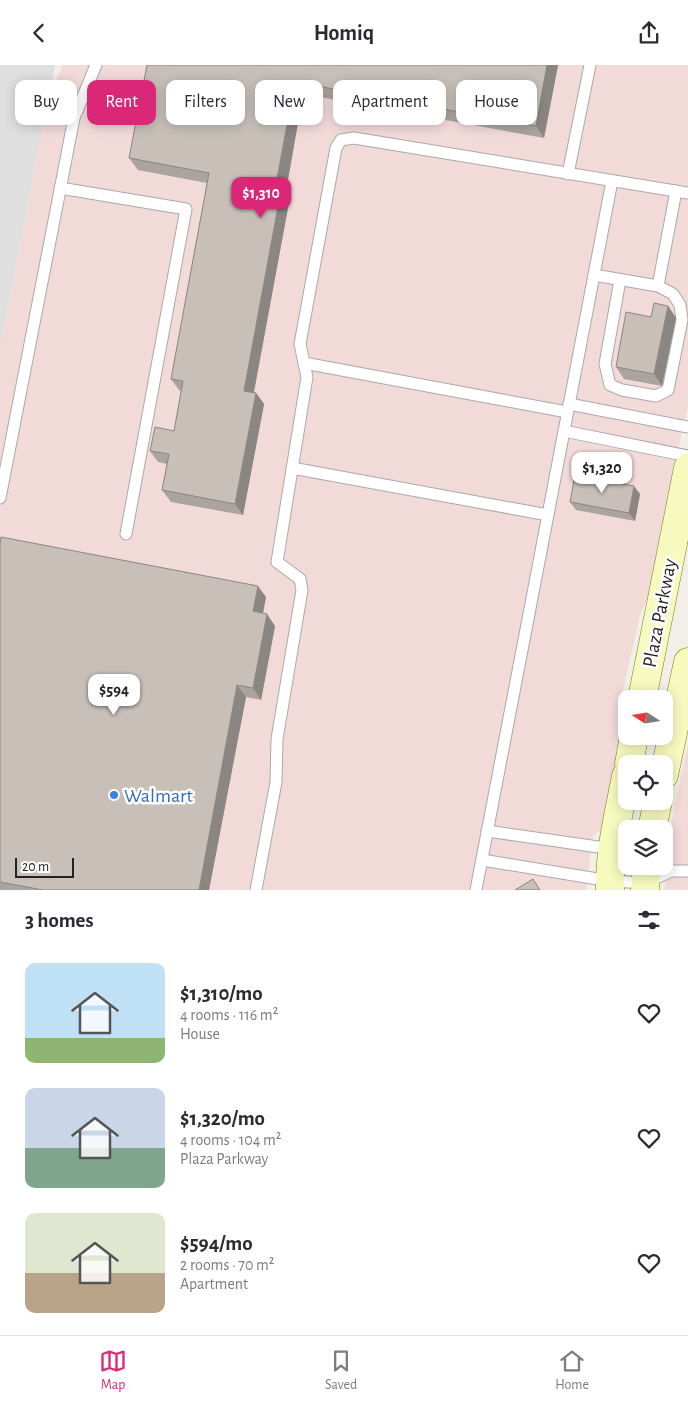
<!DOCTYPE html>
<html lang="en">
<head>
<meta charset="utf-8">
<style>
  :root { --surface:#fff; --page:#f2f2f3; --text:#2b2b33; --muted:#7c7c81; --line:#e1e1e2; --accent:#db2777 }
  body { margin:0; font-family:"Alegreya Sans",sans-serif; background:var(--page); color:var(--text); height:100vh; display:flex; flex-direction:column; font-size:19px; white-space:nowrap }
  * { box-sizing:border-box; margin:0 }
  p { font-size:16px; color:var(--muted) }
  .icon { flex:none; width:28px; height:28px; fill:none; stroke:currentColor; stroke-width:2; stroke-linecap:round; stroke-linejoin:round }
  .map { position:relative; height:825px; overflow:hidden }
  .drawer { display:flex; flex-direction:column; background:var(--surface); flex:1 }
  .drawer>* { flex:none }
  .banner { position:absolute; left:15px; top:15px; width:659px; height:45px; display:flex; gap:10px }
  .needle { width:32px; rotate:282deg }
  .buttons { position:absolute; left:618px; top:625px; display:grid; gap:10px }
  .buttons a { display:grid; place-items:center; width:55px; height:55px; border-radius:10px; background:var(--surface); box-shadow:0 2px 12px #0003; font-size:25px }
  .scale { position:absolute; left:15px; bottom:12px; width:59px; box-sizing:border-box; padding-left:5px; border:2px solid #222; border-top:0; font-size:14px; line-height:18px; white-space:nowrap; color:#222; -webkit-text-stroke:4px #fff; paint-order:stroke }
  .price { position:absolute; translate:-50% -42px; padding:0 11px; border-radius:10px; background:#fff; color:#222; font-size:16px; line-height:32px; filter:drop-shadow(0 1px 2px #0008) }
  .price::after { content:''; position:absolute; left:50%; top:30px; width:15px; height:11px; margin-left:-8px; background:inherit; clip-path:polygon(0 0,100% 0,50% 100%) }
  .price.active { background:var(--accent); color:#fff }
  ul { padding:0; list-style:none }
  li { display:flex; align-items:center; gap:15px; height:125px; padding:0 25px }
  li span { display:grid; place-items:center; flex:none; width:140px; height:100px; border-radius:10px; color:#555 }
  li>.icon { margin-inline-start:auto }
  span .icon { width:60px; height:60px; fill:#fffc; stroke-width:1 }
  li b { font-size:21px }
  h2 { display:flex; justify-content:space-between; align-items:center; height:60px; padding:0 25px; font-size:21px }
  .pill { padding:0 18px; border-radius:10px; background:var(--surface); box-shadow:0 2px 12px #0003; font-size:18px; line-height:45px }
  .pill.active { background:var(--accent); color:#fff }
  header { display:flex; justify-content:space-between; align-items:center; height:65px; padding:0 25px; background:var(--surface); font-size:22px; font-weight:700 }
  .tab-bar { display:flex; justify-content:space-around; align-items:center; height:70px; border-top:1px solid var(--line); background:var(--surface); font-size:14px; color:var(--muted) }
  .tab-bar a { display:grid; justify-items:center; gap:2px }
  .tab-bar .active { color:var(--accent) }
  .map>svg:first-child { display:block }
  .residential { fill:#e0dfdf }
  .commercial { fill:#f2dad9 }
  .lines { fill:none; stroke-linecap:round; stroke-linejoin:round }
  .lane-casing { stroke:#a9a9a9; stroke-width:13 }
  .secondary-casing { stroke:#707d05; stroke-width:29 }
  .lane { stroke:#fff; stroke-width:11 }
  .secondary { stroke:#f7fabf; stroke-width:28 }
  .wall { fill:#aba49e }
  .shaded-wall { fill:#8b8681 }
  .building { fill:#c7bfb8; stroke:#8b8681 }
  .shop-dot { fill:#3f7fe0; stroke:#fff; stroke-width:2 }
  .labels { text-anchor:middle; stroke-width:5; stroke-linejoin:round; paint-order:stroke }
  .street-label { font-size:20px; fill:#222; stroke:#fff }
  .shop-label { font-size:20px; fill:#366cbe; stroke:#fff; text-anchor:start }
</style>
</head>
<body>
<header><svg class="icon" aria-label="back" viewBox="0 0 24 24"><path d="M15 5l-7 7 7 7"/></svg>Homiq<svg class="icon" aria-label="share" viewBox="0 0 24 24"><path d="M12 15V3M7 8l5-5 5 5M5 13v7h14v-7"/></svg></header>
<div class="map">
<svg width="688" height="825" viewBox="0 0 688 825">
  <rect width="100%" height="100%" fill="#f2efe9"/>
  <path class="residential" d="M0,0h55l-55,283z"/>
  <g class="commercial">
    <path d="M63,0h625v343l-16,66 6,7 -23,101 -15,33 -20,88 3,29 -21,97 -9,7 -7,54h-586v-542l49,-253z"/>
    <path d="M688,678v147h-23l6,-65z"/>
  </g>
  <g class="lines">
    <defs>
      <g id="lane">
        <path d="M568,109l22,-109"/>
        <path d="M60,123l126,21 -60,325"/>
        <path d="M594,210l64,11 18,-95"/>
        <path d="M620,215l-15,84 5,21 12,5 34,6 12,-6 14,-70 -2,-15 -7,-11 -15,-8"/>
        <path d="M304,298l263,49"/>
        <path d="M569,339l119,23"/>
        <path d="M564,366l124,25"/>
        <path d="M292,403l256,47"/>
        <path d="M0,433l74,-380 22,-53"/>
        <path d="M487,766l139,20"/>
        <path d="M482,795l128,21 36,2 25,-12h17"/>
        <path d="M256,825l20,-108 1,-43 25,-149 -2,-11 -23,-17 30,-185 -7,-33 36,-196 5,-8 13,-2 334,55"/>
        <path d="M476,825l136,-709"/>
      </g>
      <g id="secondary">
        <path d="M642,634l46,-231"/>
        <path d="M629,699l5,-28"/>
        <path d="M664,710l24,-113"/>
        <path d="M652,764l6,-28"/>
        <path d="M610,825c-1,-38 9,-77 16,-114"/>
        <path d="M645,825l2,-24"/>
      </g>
    </defs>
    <use href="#lane" class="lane-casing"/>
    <use href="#secondary" class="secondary-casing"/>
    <use href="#lane" class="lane"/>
    <use href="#secondary" class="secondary"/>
  </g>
  <g class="wall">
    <path d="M147,0h411l-14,73 -241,-44 -17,97 4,6 -36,195 2,1 8,11 -21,111 -72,-13 -9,-12 5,-26 -9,-2 -8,-11 24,-20 7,-40 -2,-1 -8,-11 36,-196 -69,-13 -9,-12z"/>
    <path d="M668,241l8,12 -14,68 -38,-7 -8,-12 35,-50z"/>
    <path d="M640,429l-5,27 -59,-11 -6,-8z"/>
    <path d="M0,479l266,53 -3,16 12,13 -14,74 -15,-3 -37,193h-209z"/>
  </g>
  <g class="shaded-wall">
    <path d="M547,0h11l-14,73 -8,-12z"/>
    <path d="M295,17l8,12 -17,97 4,6 -38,205 -8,-11 32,-207z"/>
    <path d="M668,241l8,12 -14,68 -8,-12z"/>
    <path d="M256,328l8,11 -21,111 -8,-11z"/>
    <path d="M634,421l6,8 -5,27 -6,-8z"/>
    <path d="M258,521l8,11 -5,26 -8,-12z"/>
    <path d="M267,549l8,12 -14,74 -8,-12z"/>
    <path d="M237,620l9,12 -37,193h-10z"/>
  </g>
  <g class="building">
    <path d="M147,0h400l-11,61 -241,-44 -19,102 6,1 -38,206 12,2 -21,111 -73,-14 7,-36 -19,-3 5,-24 19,4 9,-50 -12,-2 38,-206 -80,-15z"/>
    <path d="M654,238l14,3 -14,68 -38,-7 10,-55 25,5z"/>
    <path d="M575,410l59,11 -5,27 -59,-11z"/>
    <path d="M1,472l257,49 -5,25 14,3 -14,74 -16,-3 -38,205h-156l-43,-8v-338z"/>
    <path d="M533,814l7,11h-25z"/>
  </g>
  <circle class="shop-dot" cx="114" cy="730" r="5"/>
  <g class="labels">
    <g class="street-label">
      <text transform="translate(659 548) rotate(-79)" y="7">Plaza Parkway</text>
    </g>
    <g class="shop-label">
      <text x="124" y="737">Walmart</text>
    </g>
  </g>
</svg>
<div class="buttons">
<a><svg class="needle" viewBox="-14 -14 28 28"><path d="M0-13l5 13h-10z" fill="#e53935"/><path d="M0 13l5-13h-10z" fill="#7c7c81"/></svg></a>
<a><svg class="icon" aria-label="locate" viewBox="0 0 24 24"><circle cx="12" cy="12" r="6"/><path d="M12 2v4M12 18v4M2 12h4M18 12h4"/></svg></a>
<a><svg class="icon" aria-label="layers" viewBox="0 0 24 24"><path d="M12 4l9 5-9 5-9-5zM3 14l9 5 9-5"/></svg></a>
</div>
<div class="scale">20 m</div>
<b class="price active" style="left:261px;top:154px">$1,310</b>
<b class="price" style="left:602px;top:429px">$1,320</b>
<b class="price" style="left:114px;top:651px">$594</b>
<div class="banner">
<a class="pill">Buy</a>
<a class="pill active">Rent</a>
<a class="pill">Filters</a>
<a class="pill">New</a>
<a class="pill">Apartment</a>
<a class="pill">House</a>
</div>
</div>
<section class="drawer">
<h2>3 homes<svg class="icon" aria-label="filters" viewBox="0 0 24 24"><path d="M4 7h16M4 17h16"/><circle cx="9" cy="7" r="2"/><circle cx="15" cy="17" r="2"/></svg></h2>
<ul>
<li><span style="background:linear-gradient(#bfe0f5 75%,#8fb573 0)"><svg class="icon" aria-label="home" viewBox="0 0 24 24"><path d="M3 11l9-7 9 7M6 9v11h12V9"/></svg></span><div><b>$1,310/mo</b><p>4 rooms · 116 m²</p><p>House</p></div><svg class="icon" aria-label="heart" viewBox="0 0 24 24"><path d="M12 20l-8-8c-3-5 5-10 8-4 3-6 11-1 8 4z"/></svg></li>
<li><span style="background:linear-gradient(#c9d6e8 60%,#7fa58c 0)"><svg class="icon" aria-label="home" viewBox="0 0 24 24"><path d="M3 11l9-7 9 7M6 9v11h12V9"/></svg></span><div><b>$1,320/mo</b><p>4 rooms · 104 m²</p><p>Plaza Parkway</p></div><svg class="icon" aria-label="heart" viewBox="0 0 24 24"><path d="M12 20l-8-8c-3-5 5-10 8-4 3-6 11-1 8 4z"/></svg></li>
<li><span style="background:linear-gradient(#dfe7d0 60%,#b9a48a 0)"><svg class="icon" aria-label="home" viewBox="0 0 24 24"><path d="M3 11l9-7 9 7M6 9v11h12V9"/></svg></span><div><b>$594/mo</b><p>2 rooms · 70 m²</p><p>Apartment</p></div><svg class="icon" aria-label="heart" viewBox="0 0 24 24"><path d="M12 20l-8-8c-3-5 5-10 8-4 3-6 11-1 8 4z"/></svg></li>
</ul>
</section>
<nav class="tab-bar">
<a class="active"><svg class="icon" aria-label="map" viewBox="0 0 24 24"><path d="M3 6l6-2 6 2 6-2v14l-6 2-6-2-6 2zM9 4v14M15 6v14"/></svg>Map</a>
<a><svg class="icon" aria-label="saved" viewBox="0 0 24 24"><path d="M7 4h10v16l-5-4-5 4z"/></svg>Saved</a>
<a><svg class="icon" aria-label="home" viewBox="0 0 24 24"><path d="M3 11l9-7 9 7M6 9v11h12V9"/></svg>Home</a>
</nav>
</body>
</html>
